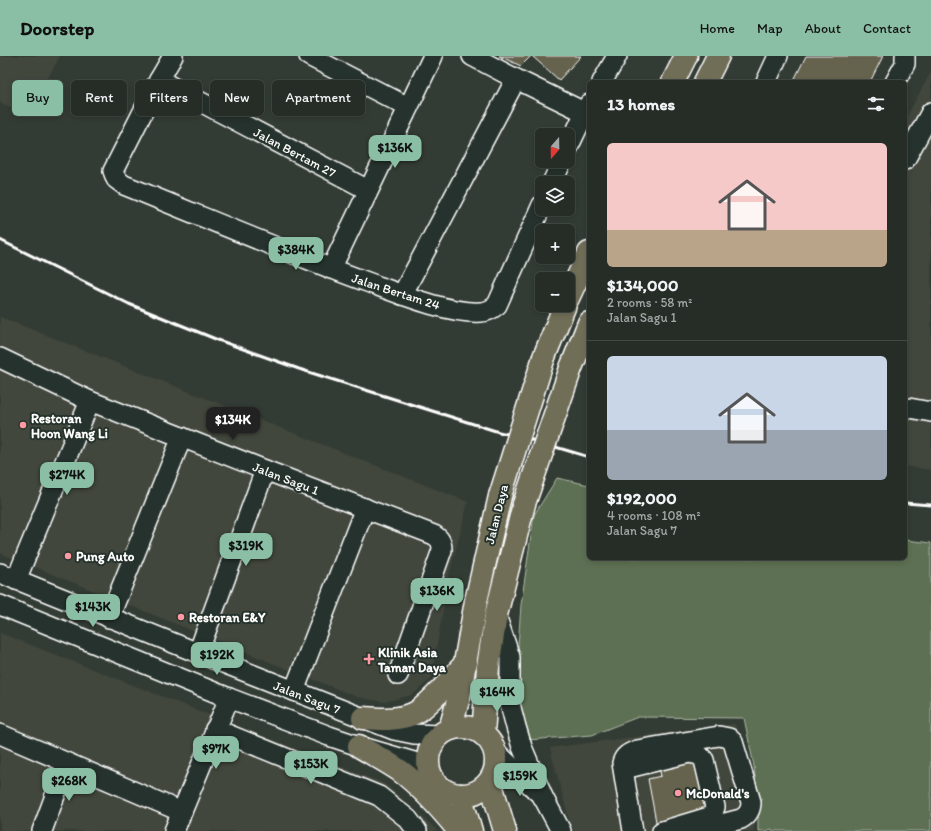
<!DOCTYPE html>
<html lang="en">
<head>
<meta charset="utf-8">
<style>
  :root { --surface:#262d27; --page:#2e352f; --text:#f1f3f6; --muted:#a4a8a7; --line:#424944; --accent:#8abfa5 }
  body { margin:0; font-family:Itim,sans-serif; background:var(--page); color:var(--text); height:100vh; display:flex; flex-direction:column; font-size:15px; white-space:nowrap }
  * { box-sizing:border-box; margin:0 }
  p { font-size:13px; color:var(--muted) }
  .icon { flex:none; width:22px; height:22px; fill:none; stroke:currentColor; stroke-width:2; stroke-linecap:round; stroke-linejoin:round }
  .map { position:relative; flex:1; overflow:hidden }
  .drawer { position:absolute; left:587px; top:24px; width:320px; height:480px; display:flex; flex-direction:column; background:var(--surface); border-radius:6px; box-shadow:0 2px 6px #0003,0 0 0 1px var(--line) }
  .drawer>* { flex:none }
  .guide { position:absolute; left:12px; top:24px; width:380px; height:36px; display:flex; gap:8px }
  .needle { width:26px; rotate:200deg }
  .controls { position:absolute; left:535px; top:72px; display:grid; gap:8px }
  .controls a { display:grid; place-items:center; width:40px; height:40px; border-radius:6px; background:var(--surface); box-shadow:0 2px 6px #0003,0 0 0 1px var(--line); font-size:20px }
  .price { position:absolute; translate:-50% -34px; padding:0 9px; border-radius:8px; background:var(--accent); color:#111; font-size:13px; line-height:26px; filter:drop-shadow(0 1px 2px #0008) }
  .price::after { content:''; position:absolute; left:50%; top:24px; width:12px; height:9px; margin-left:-6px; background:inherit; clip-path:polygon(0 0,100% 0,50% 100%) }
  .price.active { background:#222; color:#fff }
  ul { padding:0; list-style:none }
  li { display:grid; align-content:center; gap:8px; height:212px; padding:0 20px }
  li+li { border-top:1px solid var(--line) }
  li span { display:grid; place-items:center; height:124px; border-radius:6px; color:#555 }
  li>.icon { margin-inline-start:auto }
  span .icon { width:72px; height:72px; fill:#fffc; stroke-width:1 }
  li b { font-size:17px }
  h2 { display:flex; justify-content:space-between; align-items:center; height:48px; padding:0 20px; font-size:17px }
  .chip { padding:0 14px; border-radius:6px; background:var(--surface); box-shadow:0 2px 6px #0003,0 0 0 1px var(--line); font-size:14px; line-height:36px }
  .chip.active { background:var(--accent); color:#111 }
  header { display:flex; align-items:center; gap:24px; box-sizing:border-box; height:56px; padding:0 20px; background:var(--accent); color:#111 }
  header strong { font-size:19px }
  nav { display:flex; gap:22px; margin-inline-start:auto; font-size:14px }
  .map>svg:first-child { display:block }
  .built { fill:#42473c }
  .green { fill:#5d7052; stroke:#aeb8a8 }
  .building { fill:#65624e; stroke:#fff }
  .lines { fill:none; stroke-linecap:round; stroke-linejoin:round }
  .minor-casing { stroke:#fff; stroke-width:22 }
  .major-casing { stroke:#fff; stroke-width:25 }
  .minor { stroke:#26332d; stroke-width:19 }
  .major { stroke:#716e59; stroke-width:22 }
  .rail { stroke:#fff; stroke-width:3 }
  .major-bridge-casing { stroke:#fff; stroke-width:25; stroke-linecap:butt }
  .major-bridge { stroke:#716e59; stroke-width:22 }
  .poi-dot { fill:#ff9aa2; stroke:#26332d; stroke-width:1.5 }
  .labels { text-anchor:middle; stroke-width:4; stroke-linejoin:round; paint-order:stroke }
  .street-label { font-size:13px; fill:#fff; stroke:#26332d }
  .poi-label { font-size:13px; font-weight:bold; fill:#fff; stroke:#26332d; text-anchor:start }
</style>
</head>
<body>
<header>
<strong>Doorstep</strong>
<nav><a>Home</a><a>Map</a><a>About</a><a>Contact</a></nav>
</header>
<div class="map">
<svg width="931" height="775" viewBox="0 0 931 775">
  <rect width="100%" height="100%" fill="#333c34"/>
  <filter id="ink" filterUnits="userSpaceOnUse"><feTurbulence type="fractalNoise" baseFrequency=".025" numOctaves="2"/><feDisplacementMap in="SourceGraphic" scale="8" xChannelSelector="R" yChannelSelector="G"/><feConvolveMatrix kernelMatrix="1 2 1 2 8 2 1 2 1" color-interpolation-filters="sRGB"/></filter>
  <g filter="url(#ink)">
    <g class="built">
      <path d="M0,0h60l-33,60 -27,-14z"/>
      <path d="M931,16v398l-26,-4v-346z"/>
      <path d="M0,261l468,185 -19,73 -18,104 -19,16 -28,7 -27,-5 -357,-144z"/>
      <path d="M0,577l385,151 53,47h-438z"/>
      <path d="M735,668l20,78 -1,29h-182l-22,-83z"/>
    </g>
    <path class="green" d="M557,422l32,7v73h316v-18l26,3v288h-158l-1,-2 -7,2h-7v-20l-4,-45 -10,-48 -106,-1 -46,18 -64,5 -14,-38 7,-97 13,-90z"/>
    <g class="building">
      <path d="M499,0h32l-10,10z"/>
      <path d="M532,0h49l-22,24z"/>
      <path d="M806,0h77l-13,26h-77z"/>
      <path d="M696,706l13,45 -52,20 -9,-48 13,-3 -2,-9z"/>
    </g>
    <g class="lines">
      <defs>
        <g id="minor">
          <path d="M173,0l-14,24 -46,91 3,8 8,6c82,33 163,68 246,98 30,11 79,31 111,29 7,0 11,-3 16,-7l45,-100"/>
          <path d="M309,0l99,51"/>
          <path d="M472,0l44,23 68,33"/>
          <path d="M159,24l209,110"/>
          <path d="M602,26l15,-26"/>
          <path d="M766,26l12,-26"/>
          <path d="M895,26l10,-18v-8"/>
          <path d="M568,92l21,-44"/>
          <path d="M905,104l26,-48"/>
          <path d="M552,127l10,-22"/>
          <path d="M331,213l102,-213"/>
          <path d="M402,239l114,-216"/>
          <path d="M0,302l90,43 175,69 169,65c6,4 8,7 8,15l-44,125"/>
          <path d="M909,352l22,4"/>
          <path d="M0,517l198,80 165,65 31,12 20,4 26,1"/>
          <path d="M16,524l74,-179"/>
          <path d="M0,549l229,93 100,38 30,10 69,20"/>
          <path d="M496,559l14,42v47l6,23 6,20 21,50"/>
          <path d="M109,562l73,-181"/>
          <path d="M198,597l67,-183"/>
          <path d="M294,635l71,-183"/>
          <path d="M215,673l164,67 29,23 9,12"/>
          <path d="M0,678l182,78"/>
          <path d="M495,695l48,46 18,34"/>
          <path d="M624,713l65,-16 10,2 5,5 11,47 -3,9 -50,15"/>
          <path d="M42,775l25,-68"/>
          <path d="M174,775l55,-133"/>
          <path d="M633,775l-11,-68c2,-8 8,-10 15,-13l82,-14 10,2 4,4 18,60c0,8 -3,13 -10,17l-46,12"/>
        </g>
        <g id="major">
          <path d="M673,26l13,-26"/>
          <path d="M705,26l13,-26"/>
          <path d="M568,242l21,-45"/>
          <path d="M544,301l21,-52"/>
          <path d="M571,312l18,-45"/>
          <path d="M363,662c16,1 36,3 52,-5 16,-9 37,-36 51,-50"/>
          <circle cx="462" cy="705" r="34"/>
          <path d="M450,673l9,-32 17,-96 24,-105"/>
          <path d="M483,678l5,-67 8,-52 28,-111"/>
          <path d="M359,690c13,8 27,15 40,24 22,16 43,40 60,61"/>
          <path d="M490,725l15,50"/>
          <path d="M460,739l11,36"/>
        </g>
      </defs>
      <use href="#minor" class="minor-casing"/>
      <use href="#major" class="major-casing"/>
      <use href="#minor" class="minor"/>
      <use href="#major" class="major"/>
      <g class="rail">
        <path d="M0,184l129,64 89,36 81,29 200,63 33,8 57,17"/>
        <path d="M905,447l26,2"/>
      </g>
      <defs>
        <g id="major-bridge">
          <path d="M500,440l44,-139"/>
          <path d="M524,448l47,-136"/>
        </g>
      </defs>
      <use href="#major-bridge" class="major-bridge-casing"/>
      <use href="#major-bridge" class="major-bridge"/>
    </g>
  </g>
  <g class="poi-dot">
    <circle cx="23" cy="369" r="4"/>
    <circle cx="68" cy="500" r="4"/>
    <circle cx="181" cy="561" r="4"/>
    <path d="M367 597h4v4h4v4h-4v4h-4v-4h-4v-4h4z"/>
    <circle cx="678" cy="737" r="4"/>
  </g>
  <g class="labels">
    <g class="street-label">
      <text transform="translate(295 96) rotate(28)" y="5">Jalan Bertam 27</text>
      <text transform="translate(396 235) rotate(18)" y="5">Jalan Bertam 24</text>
      <text transform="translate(286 422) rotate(21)" y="5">Jalan Sagu 1</text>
      <text transform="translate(496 458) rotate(-76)" y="5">Jalan Daya</text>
      <text transform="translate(307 641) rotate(21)" y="5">Jalan Sagu 7</text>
    </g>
    <g class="poi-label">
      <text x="31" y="367">Restoran<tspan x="31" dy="15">Hoon Wang Li</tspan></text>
      <text x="76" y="505">Pung Auto</text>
      <text x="189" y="566">Restoran E&amp;Y</text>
      <text x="378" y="601">Klinik Asia<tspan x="378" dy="15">Taman Daya</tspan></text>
      <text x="686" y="742">McDonald's</text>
    </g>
  </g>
</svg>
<div class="controls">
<a><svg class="needle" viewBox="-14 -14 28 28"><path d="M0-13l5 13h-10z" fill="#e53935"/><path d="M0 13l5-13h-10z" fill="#a4a8a7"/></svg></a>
<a><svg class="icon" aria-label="layers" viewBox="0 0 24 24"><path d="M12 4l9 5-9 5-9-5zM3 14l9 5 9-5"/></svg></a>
<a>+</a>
<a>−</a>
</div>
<b class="price" style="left:395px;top:113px">$136K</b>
<b class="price" style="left:296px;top:215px">$384K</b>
<b class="price active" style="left:233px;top:385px">$134K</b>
<b class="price" style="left:67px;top:440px">$274K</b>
<b class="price" style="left:246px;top:511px">$319K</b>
<b class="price" style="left:437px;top:556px">$136K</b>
<b class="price" style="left:93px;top:572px">$143K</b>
<b class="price" style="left:217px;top:620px">$192K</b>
<b class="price" style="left:497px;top:657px">$164K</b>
<b class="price" style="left:216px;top:714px">$97K</b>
<b class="price" style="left:311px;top:729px">$153K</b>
<b class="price" style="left:520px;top:741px">$159K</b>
<b class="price" style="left:69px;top:746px">$268K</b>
<div class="guide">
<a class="chip active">Buy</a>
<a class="chip">Rent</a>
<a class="chip">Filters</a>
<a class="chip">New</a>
<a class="chip">Apartment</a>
</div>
<section class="drawer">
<h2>13 homes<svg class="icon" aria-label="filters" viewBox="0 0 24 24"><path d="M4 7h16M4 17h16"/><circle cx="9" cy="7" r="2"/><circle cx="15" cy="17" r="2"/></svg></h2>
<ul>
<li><span style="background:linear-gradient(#f6c9c9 70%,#b9a48a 0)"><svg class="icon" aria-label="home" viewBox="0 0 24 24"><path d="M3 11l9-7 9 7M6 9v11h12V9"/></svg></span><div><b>$134,000</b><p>2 rooms · 58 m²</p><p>Jalan Sagu 1</p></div></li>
<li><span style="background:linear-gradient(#c9d6e8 60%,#9aa5b1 0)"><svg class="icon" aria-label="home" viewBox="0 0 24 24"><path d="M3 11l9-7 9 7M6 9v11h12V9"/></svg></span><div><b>$192,000</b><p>4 rooms · 108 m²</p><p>Jalan Sagu 7</p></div></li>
</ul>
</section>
</div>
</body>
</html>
